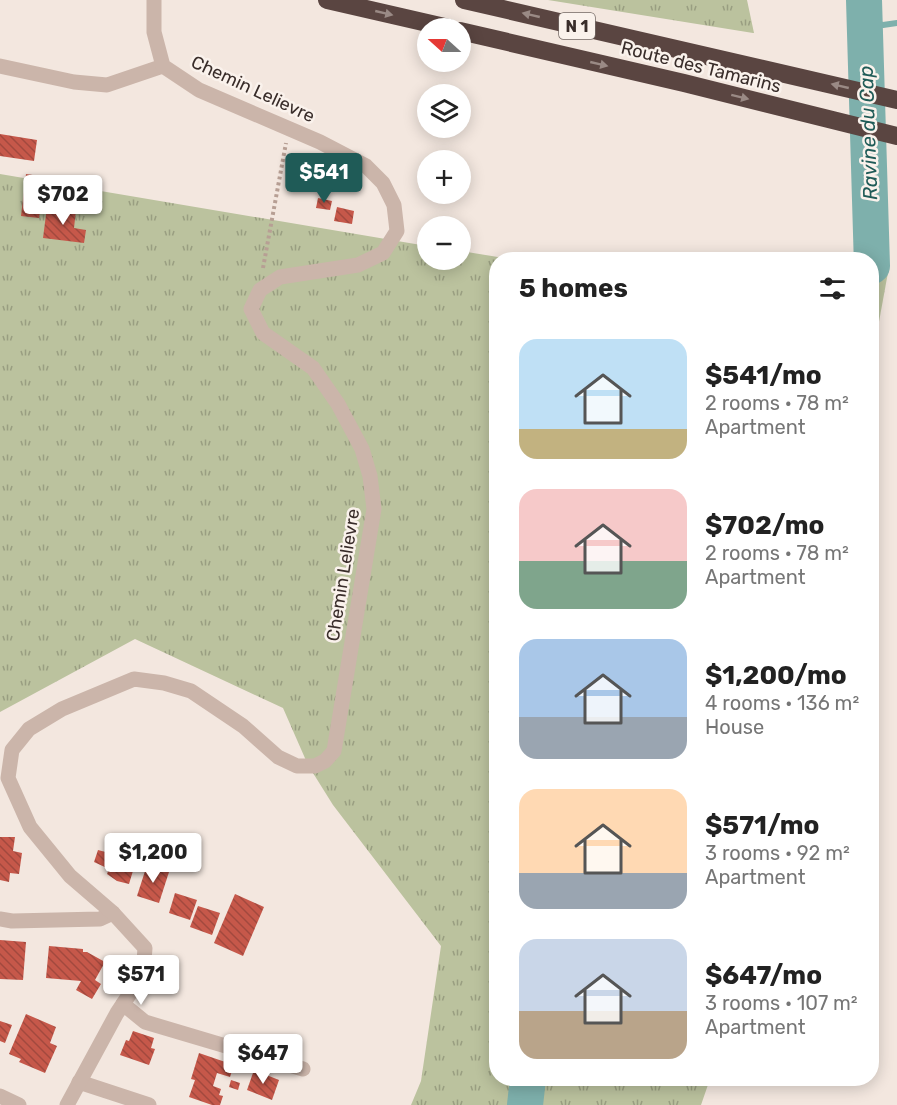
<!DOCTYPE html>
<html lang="en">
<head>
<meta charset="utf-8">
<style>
  :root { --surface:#fff; --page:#f2f2f2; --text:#222; --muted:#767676; --accent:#1f5b57 }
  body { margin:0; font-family:Rubik,sans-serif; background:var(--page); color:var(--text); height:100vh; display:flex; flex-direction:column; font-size:22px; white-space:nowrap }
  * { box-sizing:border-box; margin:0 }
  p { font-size:20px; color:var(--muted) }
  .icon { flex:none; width:33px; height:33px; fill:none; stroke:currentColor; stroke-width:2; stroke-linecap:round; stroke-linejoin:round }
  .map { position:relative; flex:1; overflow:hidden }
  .side { position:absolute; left:489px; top:252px; width:390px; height:834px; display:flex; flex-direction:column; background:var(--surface); border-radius:24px; box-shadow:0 3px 15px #0003 }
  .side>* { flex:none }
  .needle { width:39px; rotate:291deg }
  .fabs { position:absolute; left:417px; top:18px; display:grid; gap:12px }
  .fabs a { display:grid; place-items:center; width:54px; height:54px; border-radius:50%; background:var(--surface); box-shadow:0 3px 15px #0003; font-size:30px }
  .price { position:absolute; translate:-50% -51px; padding:0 14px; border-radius:6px; background:#fff; color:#222; font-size:20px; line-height:39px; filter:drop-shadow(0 2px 3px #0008) }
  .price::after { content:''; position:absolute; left:50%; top:36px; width:18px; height:14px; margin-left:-9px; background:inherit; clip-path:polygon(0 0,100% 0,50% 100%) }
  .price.active { background:var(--accent); color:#fff }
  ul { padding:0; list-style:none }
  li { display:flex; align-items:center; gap:18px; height:150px; padding:0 30px }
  li span { display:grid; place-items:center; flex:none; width:168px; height:120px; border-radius:18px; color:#555 }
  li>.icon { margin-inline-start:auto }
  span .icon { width:72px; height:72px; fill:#fffc; stroke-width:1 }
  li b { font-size:26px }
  h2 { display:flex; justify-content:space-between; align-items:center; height:72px; padding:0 30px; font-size:26px }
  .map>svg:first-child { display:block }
  .grass { fill:url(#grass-tufts) }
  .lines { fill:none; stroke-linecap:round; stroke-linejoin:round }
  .stream { stroke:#7eb0ac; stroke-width:6 }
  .river { stroke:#7eb0ac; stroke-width:36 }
  .building { fill:url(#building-back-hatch) }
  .path { stroke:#b79f94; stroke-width:4; stroke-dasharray:3 3; stroke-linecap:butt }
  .minor { stroke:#cbb5aa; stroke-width:15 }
  .highway { stroke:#5a4541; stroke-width:18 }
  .oneway { fill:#9a8a85 }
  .labels { text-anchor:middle; stroke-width:5; stroke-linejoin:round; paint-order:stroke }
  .shield { fill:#faf2ec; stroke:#736864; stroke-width:1.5 }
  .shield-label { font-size:16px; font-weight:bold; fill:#392d2a }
  .street-label { font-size:18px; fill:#392d2a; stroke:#faf2ec }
  .water-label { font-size:20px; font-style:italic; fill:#1f5b57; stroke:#faf2ec }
</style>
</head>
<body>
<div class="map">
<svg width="897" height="1105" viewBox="0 0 897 1105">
  <defs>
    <pattern id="grass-tufts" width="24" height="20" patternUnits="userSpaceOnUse" patternTransform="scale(1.5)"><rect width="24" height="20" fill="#bbc29e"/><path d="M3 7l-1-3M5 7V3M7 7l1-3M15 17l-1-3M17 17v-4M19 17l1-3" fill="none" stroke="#999e81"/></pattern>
    <pattern id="building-back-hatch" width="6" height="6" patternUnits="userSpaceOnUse" patternTransform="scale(1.5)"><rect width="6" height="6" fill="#c6584a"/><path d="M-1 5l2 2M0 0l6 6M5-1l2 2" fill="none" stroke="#a2493e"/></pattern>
  </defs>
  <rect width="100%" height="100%" fill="#f3e7df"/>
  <g class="grass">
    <path d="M548,0h199l7,33h-1z"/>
    <path d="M0,174l427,72 1,14h32l1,-9 49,8 -14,1v818l214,1 -9,26h-290l10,-24 20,-135 -108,-141 -25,-40 -25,-57 -148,-69 -135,73z"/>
    <path d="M889,267l-17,93v-91z"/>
  </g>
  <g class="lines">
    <path class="stream" d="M864,19l19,6 14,-2"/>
    <g class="river">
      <path d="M864,0l8,266"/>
      <path d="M525,1105l3,-27"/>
    </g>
  </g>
  <g class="building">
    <path d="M0,134l37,6 -3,21 -34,-5z"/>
    <path d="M26,174l41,6 -2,10 -8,-1 -2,12 -13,-1 -3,18 -18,-2z"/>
    <path d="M318,198l14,3 -2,9 -14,-2z"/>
    <path d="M47,207l29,3 -2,18 12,2 -2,13 -41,-5z"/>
    <path d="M337,207l17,4 -2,13 -18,-3z"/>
    <path d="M0,837h15l-2,14 9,2 -3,21 -9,-1 -1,9 -9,-2z"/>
    <path d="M117,843l22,8 -10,33 -12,-3 -10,-7 2,-5 -15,-7 4,-12 15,4z"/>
    <path d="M147,865l22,7 -10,31 -22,-7z"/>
    <path d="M175,893l22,7 -7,20 -21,-7z"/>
    <path d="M235,894l29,13 -21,49 -29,-13z"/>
    <path d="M198,906l22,7 -8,22 -22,-8z"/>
    <path d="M0,940l26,2 -3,38 -23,-1z"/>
    <path d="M49,946l34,3v3h4l18,10 -10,18 6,4 -9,15 -16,-9 5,-9 -35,-3z"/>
    <path d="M26,1014l30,13 -6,16 7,3 -12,27 -26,-11 2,-3 -12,-5z"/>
    <path d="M0,1021l12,4 -7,18 -5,-2z"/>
    <path d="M133,1031l21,7 -3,10 4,1 -6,16 -29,-10 6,-15 3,1z"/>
    <path d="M199,1053l35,12 -4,12 -13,-4 -4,13 8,3 -2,6 4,1 -3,9h-8l-23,-8 6,-17 -4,-1z"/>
    <path d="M254,1070l25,10 -7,20 -25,-10z"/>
    <path d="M231,1080l9,3 -2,7 -9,-3z"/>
  </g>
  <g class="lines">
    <path class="path" d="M263,268l23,-125"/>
    <g class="minor">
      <path d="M0,66l74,16 33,3 56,-19"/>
      <path d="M0,919l12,2 88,-2 13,-6"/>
      <path d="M123,1004l22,18 158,47"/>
      <path d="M79,1082l70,23"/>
      <path d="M0,1096l19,9"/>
      <path d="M67,1105l50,-92 26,-39 2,-26 -32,-35 -43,-37 -40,-49 -22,-49 4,-28 17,-21 33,-20 72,-30 30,4 27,8 52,35 35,31 19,9h18l10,-5 9,-10 40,-242 -4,-33 -8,-27 -24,-45 -25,-36 -50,-35 -12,-24 9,-19 20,-13 78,-12 25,-12 14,-22 -3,-26 -11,-22 -17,-17 -46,-24 -121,-52 -36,-24 -9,-34v-32"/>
    </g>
    <g class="highway">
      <path d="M327,0l122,28"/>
      <path d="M464,0l433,100"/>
      <path d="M460,31l224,52 213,53"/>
    </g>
  </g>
  <defs><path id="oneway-solid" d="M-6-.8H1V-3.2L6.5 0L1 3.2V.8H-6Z" transform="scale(1.5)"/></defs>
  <g class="oneway">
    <use href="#oneway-solid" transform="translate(384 13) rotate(13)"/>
    <use href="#oneway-solid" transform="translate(531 15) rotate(-167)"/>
    <use href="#oneway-solid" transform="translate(599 64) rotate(13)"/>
    <use href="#oneway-solid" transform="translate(840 86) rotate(-167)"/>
    <use href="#oneway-solid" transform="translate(740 97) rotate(14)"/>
  </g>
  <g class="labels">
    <rect class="shield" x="559" y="13" width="36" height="26" rx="4.5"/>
    <g class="shield-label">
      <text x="577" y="32">N 1</text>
    </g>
    <g class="street-label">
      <text transform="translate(701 67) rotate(14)" y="6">Route des Tamarins</text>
      <text transform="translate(253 89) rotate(25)" y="6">Chemin Lelievre</text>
      <text transform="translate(343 575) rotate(-81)" y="6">Chemin Lelievre</text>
    </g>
    <g class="water-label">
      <text transform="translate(868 133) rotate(-92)" y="7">Ravine du Cap</text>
    </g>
  </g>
</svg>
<div class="fabs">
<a><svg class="needle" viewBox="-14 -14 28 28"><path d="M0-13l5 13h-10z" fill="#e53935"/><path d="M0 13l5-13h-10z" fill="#767676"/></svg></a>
<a><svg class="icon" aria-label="layers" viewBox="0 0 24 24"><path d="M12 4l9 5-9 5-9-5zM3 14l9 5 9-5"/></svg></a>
<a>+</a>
<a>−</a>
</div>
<b class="price active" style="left:324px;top:204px">$541</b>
<b class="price" style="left:63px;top:226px">$702</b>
<b class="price" style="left:153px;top:884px">$1,200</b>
<b class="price" style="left:141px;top:1006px">$571</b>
<b class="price" style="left:263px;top:1085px">$647</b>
<section class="side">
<h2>5 homes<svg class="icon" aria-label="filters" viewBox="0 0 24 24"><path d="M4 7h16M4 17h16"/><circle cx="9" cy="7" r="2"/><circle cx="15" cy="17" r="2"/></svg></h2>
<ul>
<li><span style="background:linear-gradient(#bfe0f5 75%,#c2b280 0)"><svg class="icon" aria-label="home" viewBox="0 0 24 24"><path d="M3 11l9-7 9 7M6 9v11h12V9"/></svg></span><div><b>$541/mo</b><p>2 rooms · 78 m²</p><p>Apartment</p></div></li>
<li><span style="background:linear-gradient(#f6c9c9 60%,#7fa58c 0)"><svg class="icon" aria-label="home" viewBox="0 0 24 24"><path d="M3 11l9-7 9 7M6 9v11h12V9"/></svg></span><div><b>$702/mo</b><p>2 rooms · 78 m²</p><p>Apartment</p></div></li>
<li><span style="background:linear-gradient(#a9c7e8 65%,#9aa5b1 0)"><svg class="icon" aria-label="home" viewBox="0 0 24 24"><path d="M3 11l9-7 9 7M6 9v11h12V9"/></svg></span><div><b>$1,200/mo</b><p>4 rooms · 136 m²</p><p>House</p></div></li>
<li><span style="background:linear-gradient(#ffd9b3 70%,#9aa5b1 0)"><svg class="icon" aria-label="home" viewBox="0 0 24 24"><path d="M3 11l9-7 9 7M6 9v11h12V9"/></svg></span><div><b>$571/mo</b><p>3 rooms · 92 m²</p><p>Apartment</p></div></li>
<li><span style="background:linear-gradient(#c9d6e8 60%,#b9a48a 0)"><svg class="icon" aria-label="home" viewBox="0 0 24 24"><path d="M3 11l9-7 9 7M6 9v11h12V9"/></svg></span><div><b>$647/mo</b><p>3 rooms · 107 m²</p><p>Apartment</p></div></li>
</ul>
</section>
</div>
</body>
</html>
